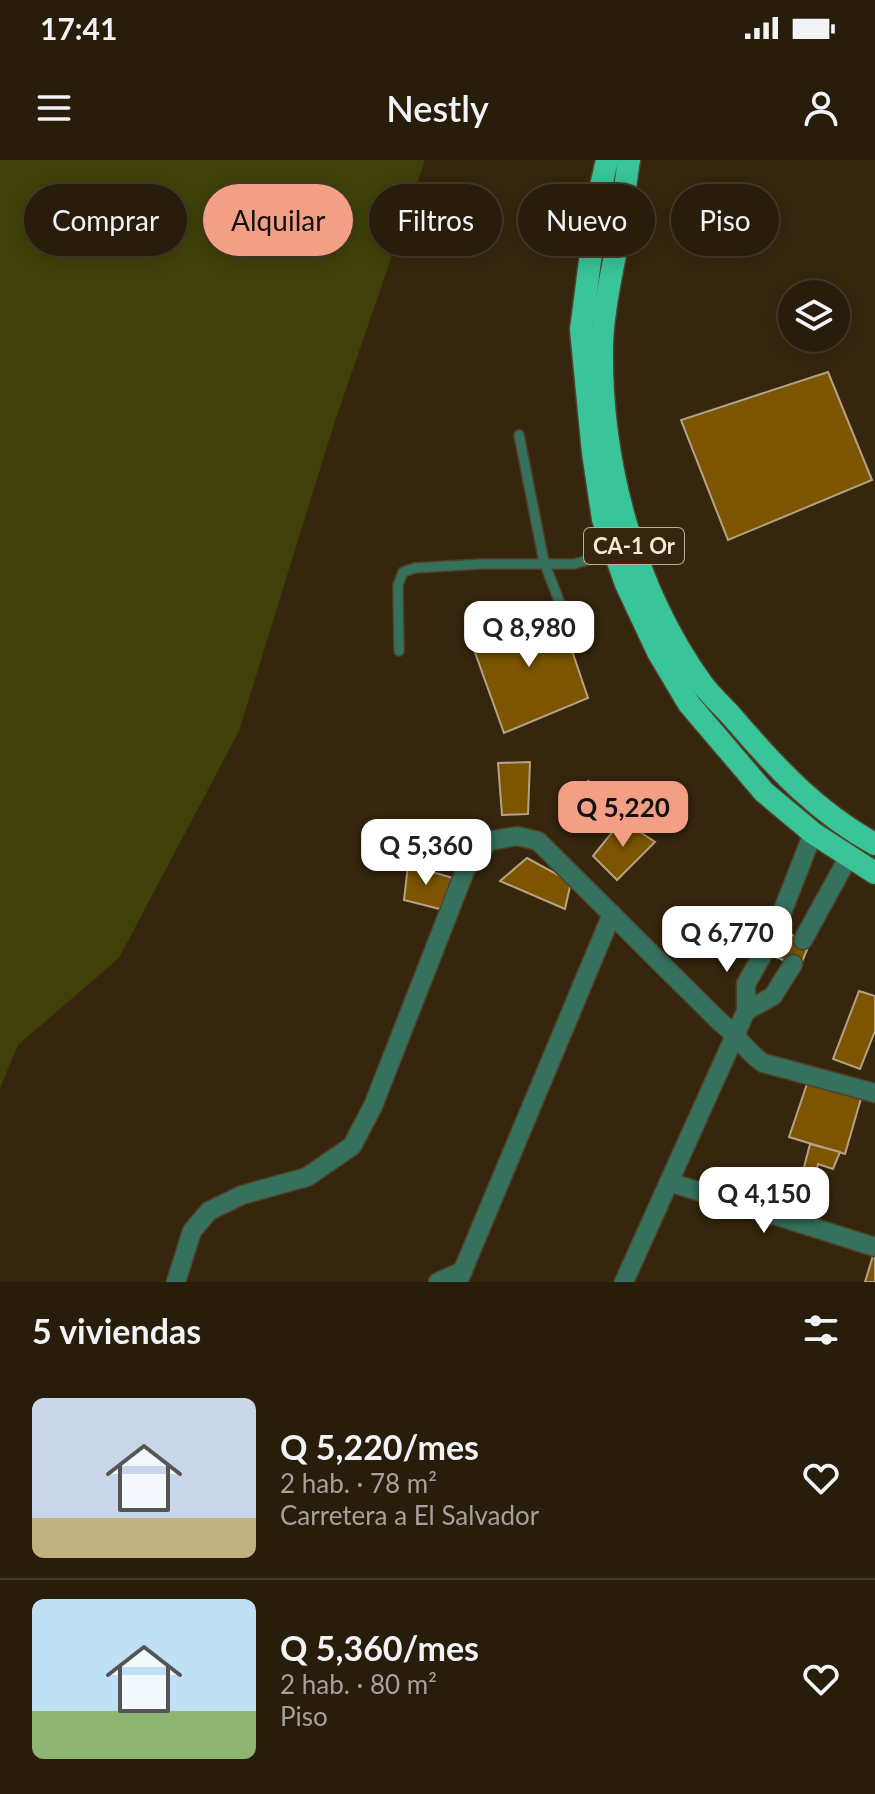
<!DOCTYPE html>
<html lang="es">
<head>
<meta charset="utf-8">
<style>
  :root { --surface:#281c0a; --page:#342918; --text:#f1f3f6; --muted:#a5a19c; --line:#443a2b; --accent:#f39f85 }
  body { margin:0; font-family:Lato,sans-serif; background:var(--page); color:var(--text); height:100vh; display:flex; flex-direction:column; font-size:30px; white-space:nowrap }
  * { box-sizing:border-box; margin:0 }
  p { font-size:26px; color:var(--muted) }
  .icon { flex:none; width:44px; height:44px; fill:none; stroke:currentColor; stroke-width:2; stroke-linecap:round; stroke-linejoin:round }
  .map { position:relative; height:1122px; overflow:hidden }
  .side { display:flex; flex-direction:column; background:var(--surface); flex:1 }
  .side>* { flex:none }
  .guide { position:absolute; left:24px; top:24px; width:828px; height:72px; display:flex; gap:16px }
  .controls { position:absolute; left:778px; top:120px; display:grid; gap:16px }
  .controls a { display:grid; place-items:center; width:72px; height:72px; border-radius:50%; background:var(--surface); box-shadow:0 4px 20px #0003,0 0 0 2px var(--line); font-size:40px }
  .price { position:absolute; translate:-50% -68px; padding:0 18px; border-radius:16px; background:#fff; color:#222; font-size:26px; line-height:52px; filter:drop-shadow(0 2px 4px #0008) }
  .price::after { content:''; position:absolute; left:50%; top:48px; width:24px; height:18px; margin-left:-12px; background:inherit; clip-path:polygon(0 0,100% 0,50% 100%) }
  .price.current { background:var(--accent); color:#111 }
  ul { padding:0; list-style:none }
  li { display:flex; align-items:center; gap:24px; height:200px; padding:0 32px }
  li+li { border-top:2px solid var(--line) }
  li span { display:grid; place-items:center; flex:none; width:224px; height:160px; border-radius:12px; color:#555 }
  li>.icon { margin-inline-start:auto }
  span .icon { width:96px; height:96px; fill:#fffc; stroke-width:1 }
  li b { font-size:34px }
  h2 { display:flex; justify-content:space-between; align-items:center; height:96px; padding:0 32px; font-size:34px }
  .chip { padding:0 28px; border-radius:36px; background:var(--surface); box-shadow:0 4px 20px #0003,0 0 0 2px var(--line); font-size:28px; line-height:72px }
  .chip.current { background:var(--accent); color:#111 }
  .status { display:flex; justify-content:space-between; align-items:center; height:56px; padding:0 40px; background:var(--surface); direction:ltr }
  .status svg { height:22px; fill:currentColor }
  header { display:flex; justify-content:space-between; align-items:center; height:104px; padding:0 32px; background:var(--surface); font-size:36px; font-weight:600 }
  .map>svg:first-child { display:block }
  .green { fill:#3f4109 }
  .building { fill:#7d5500; stroke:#b5a286; stroke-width:2 }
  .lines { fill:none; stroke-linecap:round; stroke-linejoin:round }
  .service-casing { stroke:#50412a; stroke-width:12 }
  .minor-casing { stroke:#50412a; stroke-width:21 }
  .trunk-casing { stroke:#50412a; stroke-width:25 }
  .service { stroke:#35715c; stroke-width:9 }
  .minor { stroke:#35715c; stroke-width:18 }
  .trunk { stroke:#39c499; stroke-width:22 }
  .labels { text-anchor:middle; stroke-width:6; stroke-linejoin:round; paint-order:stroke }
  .shield { fill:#35260d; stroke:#bbae9d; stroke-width:2 }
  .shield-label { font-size:22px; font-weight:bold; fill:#f4e9db }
</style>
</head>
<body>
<div class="status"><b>17:41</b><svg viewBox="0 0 49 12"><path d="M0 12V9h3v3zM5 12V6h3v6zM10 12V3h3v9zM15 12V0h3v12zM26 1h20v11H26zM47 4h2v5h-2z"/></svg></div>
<header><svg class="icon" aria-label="menu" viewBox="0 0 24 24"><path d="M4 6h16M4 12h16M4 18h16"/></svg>Nestly<svg class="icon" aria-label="person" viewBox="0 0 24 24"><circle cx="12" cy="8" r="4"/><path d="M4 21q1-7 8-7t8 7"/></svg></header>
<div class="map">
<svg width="875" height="1122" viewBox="0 0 875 1122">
  <rect width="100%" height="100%" fill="#35260d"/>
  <path class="green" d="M0,0h425l-91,264 -95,307 -120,227 -101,87 -18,43z"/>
  <g class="building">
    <path d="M828,212l44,108 -144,60 -47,-120z"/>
    <path d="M558,449l30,89 -84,35 -35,-97z"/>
    <path d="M530,602l-2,52 -26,1 -4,-52z"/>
    <path d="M588,621l33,16 -17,25 -33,-12z"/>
    <path d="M622,660l33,22 -38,38 -24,-24z"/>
    <path d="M527,698l44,24 -6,27 -65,-28z"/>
    <path d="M408,705l45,13 -13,31 -36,-9z"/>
    <path d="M759,762l51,20 -10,25 -51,-21z"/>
    <path d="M859,831l16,5v35l-15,38 -27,-10z"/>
    <path d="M808,921l54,14 -17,59 -56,-17z"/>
    <path d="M810,984l30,8 -7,17 -15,-5 -5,24 15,4 -4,18 -29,-8z"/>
    <path d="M875,1089v33h-10z"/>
  </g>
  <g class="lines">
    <defs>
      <g id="service">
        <path d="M519,275l25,127 32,82"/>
        <path d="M399,491l-1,-66 5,-13 12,-4 66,-4h93l41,-12"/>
      </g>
      <g id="minor">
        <path d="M776,768l37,-95"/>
        <path d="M803,780l46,-84"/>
        <path d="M746,851l27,-15 20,-32"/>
        <path d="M669,1022l206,65"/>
        <path d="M176,1122l16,-51 17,-20 33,-16 65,-18 45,-31 21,-40 94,-240 22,-25 28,-5 21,5 181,180c17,13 27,30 44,42l112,30"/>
        <path d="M438,1122l25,-11"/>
        <path d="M458,1122l154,-368"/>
        <path d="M624,1122l122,-271v-27l18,-32"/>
      </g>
      <g id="trunk">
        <path d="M607,0l-9,39 -17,131 12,123 10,66 23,65 32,68 31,52 75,88 49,41 62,40"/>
        <path d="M629,0c-4,24 -6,48 -10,72 -6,38 -16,75 -17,114 -2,116 32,244 101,339 9,12 22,23 32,35 42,49 83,93 140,124"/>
      </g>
    </defs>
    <use href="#service" class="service-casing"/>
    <use href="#minor" class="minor-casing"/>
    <use href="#trunk" class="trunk-casing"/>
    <use href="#service" class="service"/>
    <use href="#minor" class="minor"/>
    <use href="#trunk" class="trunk"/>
  </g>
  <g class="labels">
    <rect class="shield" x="584" y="368" width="100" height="36" rx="6"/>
    <g class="shield-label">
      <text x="634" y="394">CA-1 Or</text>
    </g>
  </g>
</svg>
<div class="controls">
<a><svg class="icon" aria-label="layers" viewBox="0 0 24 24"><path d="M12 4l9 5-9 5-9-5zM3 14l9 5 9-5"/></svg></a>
</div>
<b class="price" style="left:529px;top:509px">Q 8,980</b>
<b class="price current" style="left:623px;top:689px">Q 5,220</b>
<b class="price" style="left:426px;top:727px">Q 5,360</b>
<b class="price" style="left:727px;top:814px">Q 6,770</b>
<b class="price" style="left:764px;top:1075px">Q 4,150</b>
<div class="guide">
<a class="chip">Comprar</a>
<a class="chip current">Alquilar</a>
<a class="chip">Filtros</a>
<a class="chip">Nuevo</a>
<a class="chip">Piso</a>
</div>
</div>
<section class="side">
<h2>5 viviendas<svg class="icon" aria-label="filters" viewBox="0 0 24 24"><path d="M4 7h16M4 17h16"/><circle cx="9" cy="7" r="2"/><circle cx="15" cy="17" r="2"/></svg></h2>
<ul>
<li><span style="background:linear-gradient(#c9d6e8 75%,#c2b280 0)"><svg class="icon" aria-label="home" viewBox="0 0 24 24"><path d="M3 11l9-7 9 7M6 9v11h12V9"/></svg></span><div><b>Q 5,220/mes</b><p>2 hab. · 78 m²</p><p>Carretera a El Salvador</p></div><svg class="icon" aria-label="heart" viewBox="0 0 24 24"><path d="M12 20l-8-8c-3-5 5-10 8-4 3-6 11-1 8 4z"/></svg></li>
<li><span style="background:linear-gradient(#bfe0f5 70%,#8fb573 0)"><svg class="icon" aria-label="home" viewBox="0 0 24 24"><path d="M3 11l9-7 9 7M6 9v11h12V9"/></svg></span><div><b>Q 5,360/mes</b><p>2 hab. · 80 m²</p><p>Piso</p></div><svg class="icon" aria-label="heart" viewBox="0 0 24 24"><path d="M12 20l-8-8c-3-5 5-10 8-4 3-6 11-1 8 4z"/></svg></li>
</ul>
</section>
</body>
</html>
